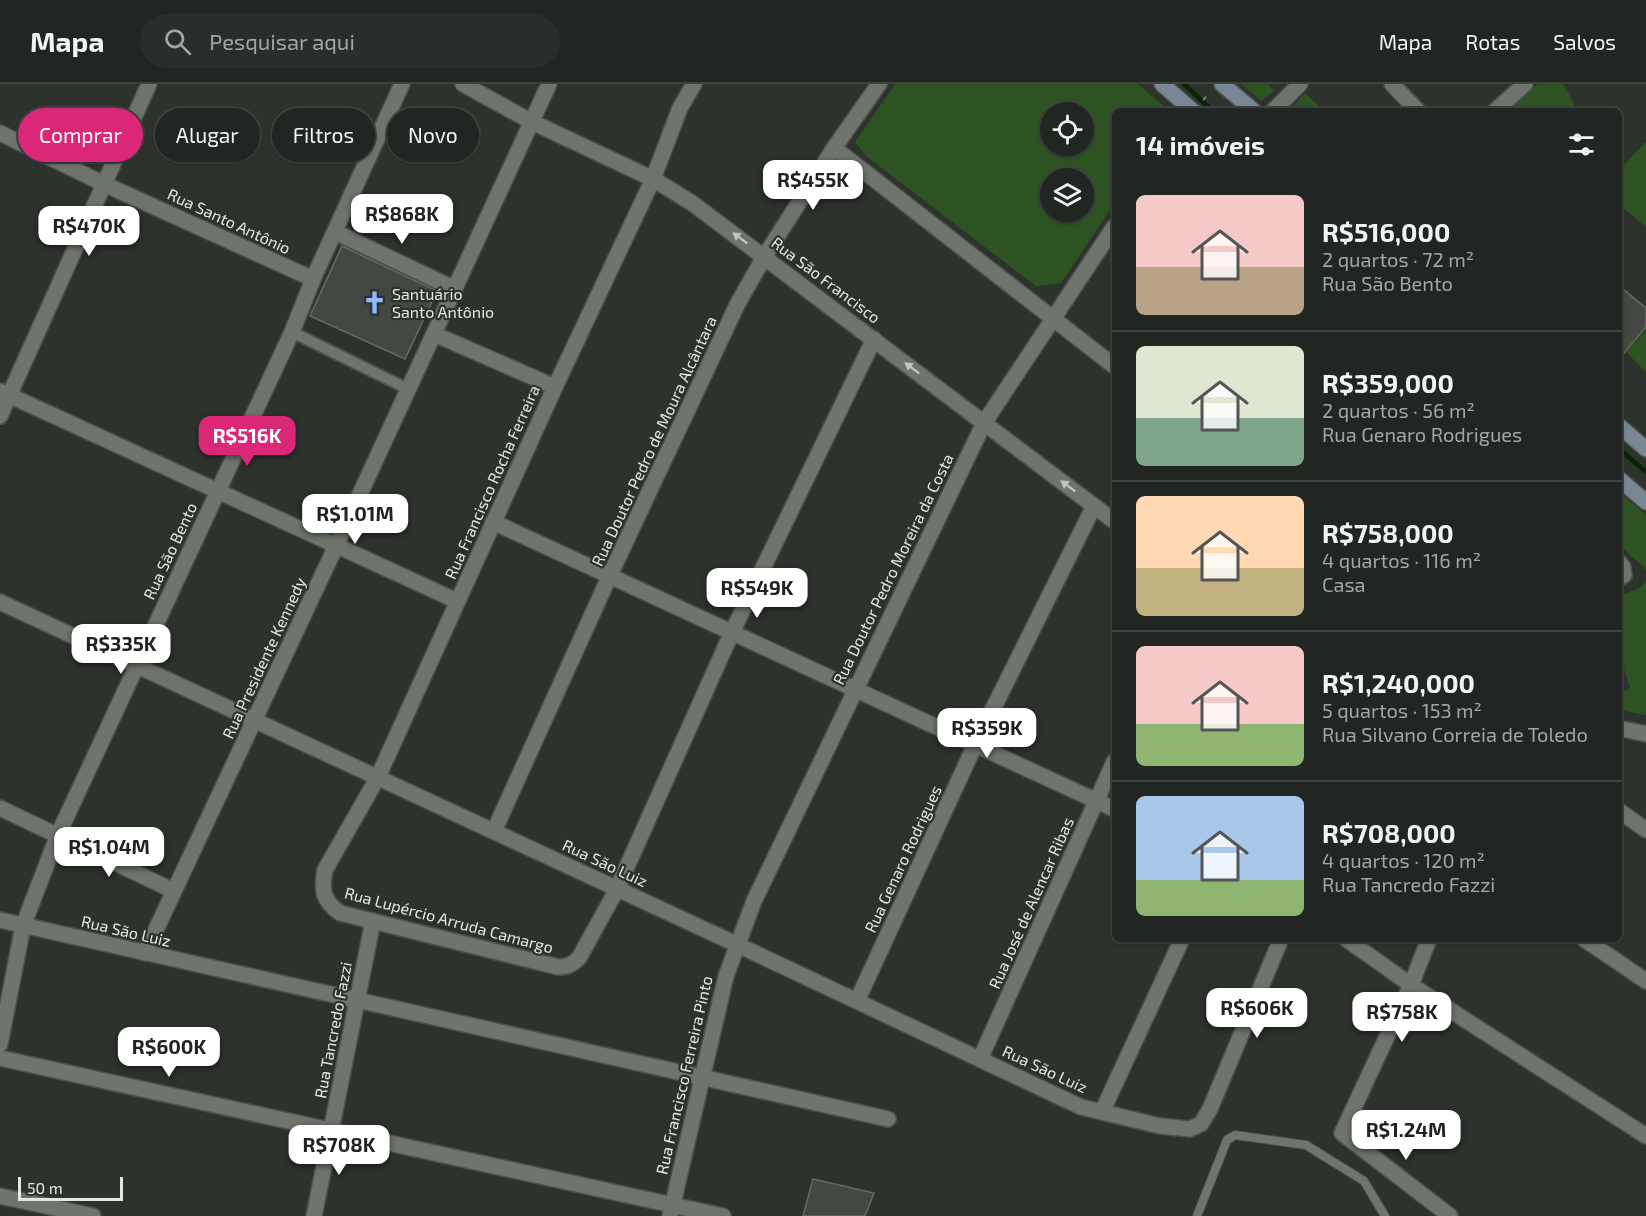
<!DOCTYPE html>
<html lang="pt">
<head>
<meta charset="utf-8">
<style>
  :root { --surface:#222622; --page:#2a2e2a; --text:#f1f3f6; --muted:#a2a5a5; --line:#3f4340; --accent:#db2777 }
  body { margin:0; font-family:"Exo 2",sans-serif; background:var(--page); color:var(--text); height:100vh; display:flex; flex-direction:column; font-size:22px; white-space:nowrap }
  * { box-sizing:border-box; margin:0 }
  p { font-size:20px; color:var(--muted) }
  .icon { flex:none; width:33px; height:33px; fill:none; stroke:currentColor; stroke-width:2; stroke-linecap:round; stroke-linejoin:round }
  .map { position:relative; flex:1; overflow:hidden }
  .sheet { position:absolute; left:1112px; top:24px; width:510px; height:834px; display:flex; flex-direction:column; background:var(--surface); border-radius:9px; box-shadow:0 2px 4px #0004,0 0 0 2px var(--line) }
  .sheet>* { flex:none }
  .guide { position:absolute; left:18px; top:24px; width:570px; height:54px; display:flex; gap:12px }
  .controls { position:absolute; left:1040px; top:18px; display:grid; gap:12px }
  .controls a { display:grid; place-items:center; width:54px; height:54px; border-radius:50%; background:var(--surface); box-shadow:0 2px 4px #0004,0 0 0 2px var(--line); font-size:30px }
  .scale { position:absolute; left:18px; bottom:15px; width:105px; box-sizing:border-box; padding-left:6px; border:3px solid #e4e7e3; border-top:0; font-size:16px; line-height:21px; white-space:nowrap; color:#e4e7e3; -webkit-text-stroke:4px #2e322d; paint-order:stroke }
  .price { position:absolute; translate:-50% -51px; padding:0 14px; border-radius:12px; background:#fff; color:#222; font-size:20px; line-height:39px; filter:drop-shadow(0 2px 3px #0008) }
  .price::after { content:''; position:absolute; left:50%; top:36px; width:18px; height:14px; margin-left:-9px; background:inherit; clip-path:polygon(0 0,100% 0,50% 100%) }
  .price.selected { background:var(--accent); color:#fff }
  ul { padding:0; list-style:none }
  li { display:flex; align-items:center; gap:18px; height:150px; padding:0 24px }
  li+li { border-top:2px solid var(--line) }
  li span { display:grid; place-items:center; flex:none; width:168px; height:120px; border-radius:9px; color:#555 }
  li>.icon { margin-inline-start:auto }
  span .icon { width:72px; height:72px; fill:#fffc; stroke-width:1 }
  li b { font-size:26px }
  h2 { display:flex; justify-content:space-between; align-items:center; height:72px; padding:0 24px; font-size:26px }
  .pill { padding:0 21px; border-radius:27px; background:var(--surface); box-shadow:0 2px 4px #0004,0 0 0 2px var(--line); font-size:21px; line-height:54px }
  .pill.selected { background:var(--accent); color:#fff }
  header { display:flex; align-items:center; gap:36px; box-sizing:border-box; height:84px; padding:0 30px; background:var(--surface); border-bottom:2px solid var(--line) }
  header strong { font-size:28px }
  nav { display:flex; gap:33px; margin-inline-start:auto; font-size:21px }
  .search { width:420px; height:54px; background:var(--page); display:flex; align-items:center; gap:15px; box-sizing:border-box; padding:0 21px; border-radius:33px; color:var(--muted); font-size:22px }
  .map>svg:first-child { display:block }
  .green { fill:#2e5323; fill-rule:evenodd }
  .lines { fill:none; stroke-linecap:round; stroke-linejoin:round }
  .stream { stroke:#0a2204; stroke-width:4.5 }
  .building { fill:#434842; stroke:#676b65; stroke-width:1.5 }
  .service-casing { stroke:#4c4f4b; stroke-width:10 }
  .pedestrian-casing { stroke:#4c4f4b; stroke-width:14 }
  .minor-casing { stroke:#4c4f4b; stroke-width:18 }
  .tertiary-casing { stroke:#4c4f4b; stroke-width:18 }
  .secondary-casing { stroke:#4c4f4b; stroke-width:18 }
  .path { stroke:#7b7f7a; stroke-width:2; stroke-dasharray:4.5 4.5; stroke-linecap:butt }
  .service { stroke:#6f746d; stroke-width:8 }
  .pedestrian { stroke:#6f746d; stroke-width:10 }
  .minor { stroke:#6f746d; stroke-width:15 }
  .tertiary { stroke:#6f746d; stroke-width:15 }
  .secondary { stroke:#798794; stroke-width:15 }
  .oneway { fill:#c1c4c0 }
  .labels { text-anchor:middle; stroke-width:4.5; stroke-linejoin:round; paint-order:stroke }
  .street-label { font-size:16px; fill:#e4e7e3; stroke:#2e322d }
  .poi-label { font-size:16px; fill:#e4e7e3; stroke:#2e322d; text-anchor:start }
</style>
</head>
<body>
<header>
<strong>Mapa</strong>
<div class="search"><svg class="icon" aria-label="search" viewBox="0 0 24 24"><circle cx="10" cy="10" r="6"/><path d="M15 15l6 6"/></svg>Pesquisar aqui</div>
<nav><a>Mapa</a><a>Rotas</a><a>Salvos</a></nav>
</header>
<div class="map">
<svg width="1646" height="1132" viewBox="0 0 1646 1132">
  <rect width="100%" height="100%" fill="#2e322d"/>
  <g class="green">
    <path d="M895,0h243l28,24v3h-52v93l-53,79 -25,3 -170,-130 -11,-14zM1050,28h33v34h-33zM1050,94h33v34h-33z"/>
    <path d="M1241,0h26l7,7 -13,10z"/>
    <path d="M1538,0h25l15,27h-75z"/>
    <path d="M1305,9l19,18h-35z"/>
    <path d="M1646,58v85l-27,-23 -1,-33z"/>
    <path d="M1646,246v42l-20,-20z"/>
    <path d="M1618,407l28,24v56l-2,-4 -25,-22z"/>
    <path d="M1646,497v134l-27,-5v-16l11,-6 -11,-35 -1,-56 23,-10z"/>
  </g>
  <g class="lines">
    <g class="stream">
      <path d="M1184,0l29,27"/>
      <path d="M1618,364l28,24"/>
    </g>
  </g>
  <g class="building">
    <path d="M342,162l95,45 -32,68 -95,-43z"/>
    <path d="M1618,201l28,23v19l-28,33z"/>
    <path d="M813,1095l61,14 -9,23h-62z"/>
  </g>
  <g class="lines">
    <defs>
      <path id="service" d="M1197,1132l30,-76 8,-5 71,10 58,36 21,35"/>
      <path id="pedestrian" d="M292,248l116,57"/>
      <g id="minor">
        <path d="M694,0l-14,24 -27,71 -98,208 -177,390 -53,93c-4,20 -2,31 15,43l218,54c9,0 14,-2 21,-9l38,-69 115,-257 142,-293"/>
        <path d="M1392,0l26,27"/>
        <path d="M1273,27l27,-27"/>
        <path d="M1495,27l30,-27"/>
        <path d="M0,49l104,51 209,95"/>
        <path d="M834,64l280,218"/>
        <path d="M335,148l120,57"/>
        <path d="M434,250l121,53"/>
        <path d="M0,307l457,210"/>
        <path d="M0,332l149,-332"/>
        <path d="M493,438l621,287"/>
        <path d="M1618,477l5,6 1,8 -6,4"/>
        <path d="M0,518l738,343 343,162 79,19 30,3 11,-5 9,-15 71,-170"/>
        <path d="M0,724l174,83"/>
        <path d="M1618,726l28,20"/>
        <path d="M494,747l116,-256 127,-270 27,-48 70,-109 45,-64"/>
        <path d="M0,836l888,199"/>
        <path d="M1346,855l65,46 235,151"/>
        <path d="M1429,855l-18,46 -69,148 108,83"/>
        <path d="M1584,855l62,42"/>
        <path d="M145,869l191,-407 213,-462"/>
        <path d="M857,917l118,-256 119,-239"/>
        <path d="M0,974l723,158"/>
        <path d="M980,975l134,-297"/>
        <path d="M1102,1028l80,-173"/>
        <path d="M0,1112l93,20"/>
        <path d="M314,1132l59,-295"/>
        <path d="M670,1132l56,-240 28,-75 230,-478 130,-196"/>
      </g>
      <g id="tertiary">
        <path d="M463,0l69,38 121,57 39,24 422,318"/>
        <path d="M1618,644l28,6"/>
        <path d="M0,960l23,-118 35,-91 234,-503 21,-53 89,-195"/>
      </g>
      <g id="secondary">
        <path d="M1162,0l31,27"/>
        <path d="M1222,0l32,27"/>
        <path d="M1618,341l28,24"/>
        <path d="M1618,394l28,24"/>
      </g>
    </defs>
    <use href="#service" class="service-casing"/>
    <use href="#pedestrian" class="pedestrian-casing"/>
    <use href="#minor" class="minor-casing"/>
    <use href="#tertiary" class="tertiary-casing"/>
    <use href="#secondary" class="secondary-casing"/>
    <path class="path" d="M1203,16l6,-6"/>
    <use href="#service" class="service"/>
    <use href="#pedestrian" class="pedestrian"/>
    <use href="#minor" class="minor"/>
    <use href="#tertiary" class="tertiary"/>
    <use href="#secondary" class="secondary"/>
  </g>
  <defs><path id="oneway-solid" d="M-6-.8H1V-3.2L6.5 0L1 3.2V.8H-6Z" transform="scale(1.5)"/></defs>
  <g class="oneway">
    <use href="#oneway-solid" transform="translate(740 154) rotate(-143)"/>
    <use href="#oneway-solid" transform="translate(912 284) rotate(-143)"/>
    <use href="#oneway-solid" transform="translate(1068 402) rotate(-143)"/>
  </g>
  <defs>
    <symbol id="church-bare" viewBox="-9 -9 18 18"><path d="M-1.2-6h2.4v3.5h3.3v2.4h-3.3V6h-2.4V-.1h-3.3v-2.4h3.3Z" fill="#8fb8fd" stroke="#2e322d" stroke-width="2.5" paint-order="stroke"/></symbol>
  </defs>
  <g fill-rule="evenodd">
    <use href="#church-bare" x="358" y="202" width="33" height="33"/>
  </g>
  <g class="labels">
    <g class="street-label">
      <text transform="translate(229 137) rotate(25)" y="6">Rua Santo Antônio</text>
      <text transform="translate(826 196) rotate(37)" y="6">Rua São Francisco</text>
      <text transform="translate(654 357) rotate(-65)" y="6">Rua Doutor Pedro de Moura Alcântara</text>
      <text transform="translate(492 398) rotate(-66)" y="6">Rua Francisco Rocha Ferreira</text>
      <text transform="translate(170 467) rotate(-65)" y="6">Rua São Bento</text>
      <text transform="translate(893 485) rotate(-64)" y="6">Rua Doutor Pedro Moreira da Costa</text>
      <text transform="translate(264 574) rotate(-65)" y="6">Rua Presidente Kennedy</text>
      <text transform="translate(903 775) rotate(-65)" y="6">Rua Genaro Rodrigues</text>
      <text transform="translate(605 779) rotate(25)" y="6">Rua São Luiz</text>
      <text transform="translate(1031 819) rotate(-66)" y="6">Rua José de Alencar Ribas</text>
      <text transform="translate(449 836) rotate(15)" y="6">Rua Lupércio Arruda Camargo</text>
      <text transform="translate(126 847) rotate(13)" y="6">Rua São Luiz</text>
      <text transform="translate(333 946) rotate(-79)" y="6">Rua Tancredo Fazzi</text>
      <text transform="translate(1045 985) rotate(25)" y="6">Rua São Luiz</text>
      <text transform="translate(684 991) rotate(-77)" y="6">Rua Francisco Ferreira Pinto</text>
    </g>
    <g class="poi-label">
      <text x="392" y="216">Santuário<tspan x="392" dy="18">Santo Antônio</tspan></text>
    </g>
  </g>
</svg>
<div class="controls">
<a><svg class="icon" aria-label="locate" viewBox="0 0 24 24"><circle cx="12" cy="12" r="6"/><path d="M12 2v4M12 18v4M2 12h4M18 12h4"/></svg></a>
<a><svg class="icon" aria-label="layers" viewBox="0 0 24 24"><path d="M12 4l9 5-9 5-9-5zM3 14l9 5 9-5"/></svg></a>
</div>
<div class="scale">50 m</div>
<b class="price" style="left:813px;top:127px">R$455K</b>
<b class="price" style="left:402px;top:161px">R$868K</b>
<b class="price" style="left:89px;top:173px">R$470K</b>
<b class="price selected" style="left:247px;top:383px">R$516K</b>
<b class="price" style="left:355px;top:461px">R$1.01M</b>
<b class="price" style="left:757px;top:535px">R$549K</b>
<b class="price" style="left:121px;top:591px">R$335K</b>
<b class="price" style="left:987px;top:675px">R$359K</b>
<b class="price" style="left:109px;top:794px">R$1.04M</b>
<b class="price" style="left:1257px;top:955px">R$606K</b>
<b class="price" style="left:1402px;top:959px">R$758K</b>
<b class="price" style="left:169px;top:994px">R$600K</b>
<b class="price" style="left:1406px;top:1077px">R$1.24M</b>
<b class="price" style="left:339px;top:1092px">R$708K</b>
<div class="guide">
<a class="pill selected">Comprar</a>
<a class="pill">Alugar</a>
<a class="pill">Filtros</a>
<a class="pill">Novo</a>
</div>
<section class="sheet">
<h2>14 imóveis<svg class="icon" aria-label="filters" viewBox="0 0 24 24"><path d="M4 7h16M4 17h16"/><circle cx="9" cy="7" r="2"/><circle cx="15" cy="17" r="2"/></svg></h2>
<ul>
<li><span style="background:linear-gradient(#f6c9c9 60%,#b9a48a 0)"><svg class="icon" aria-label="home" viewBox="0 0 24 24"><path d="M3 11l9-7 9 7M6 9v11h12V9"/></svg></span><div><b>R$516,000</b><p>2 quartos · 72 m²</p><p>Rua São Bento</p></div></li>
<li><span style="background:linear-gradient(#dfe7d0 60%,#7fa58c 0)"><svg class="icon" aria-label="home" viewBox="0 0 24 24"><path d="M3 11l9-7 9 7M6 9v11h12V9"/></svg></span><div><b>R$359,000</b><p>2 quartos · 56 m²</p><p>Rua Genaro Rodrigues</p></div></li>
<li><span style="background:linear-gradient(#ffd9b3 60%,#c2b280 0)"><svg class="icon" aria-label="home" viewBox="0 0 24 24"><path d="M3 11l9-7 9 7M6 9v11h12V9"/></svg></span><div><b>R$758,000</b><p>4 quartos · 116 m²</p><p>Casa</p></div></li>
<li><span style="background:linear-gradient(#f6c9c9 65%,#8fb573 0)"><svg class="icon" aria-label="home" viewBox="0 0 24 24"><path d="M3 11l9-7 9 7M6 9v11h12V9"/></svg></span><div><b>R$1,240,000</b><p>5 quartos · 153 m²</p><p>Rua Silvano Correia de Toledo</p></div></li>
<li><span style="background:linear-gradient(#a9c7e8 70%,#8fb573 0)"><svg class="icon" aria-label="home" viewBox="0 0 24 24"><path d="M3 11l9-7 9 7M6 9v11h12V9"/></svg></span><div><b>R$708,000</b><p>4 quartos · 120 m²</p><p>Rua Tancredo Fazzi</p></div></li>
</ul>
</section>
</div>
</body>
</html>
